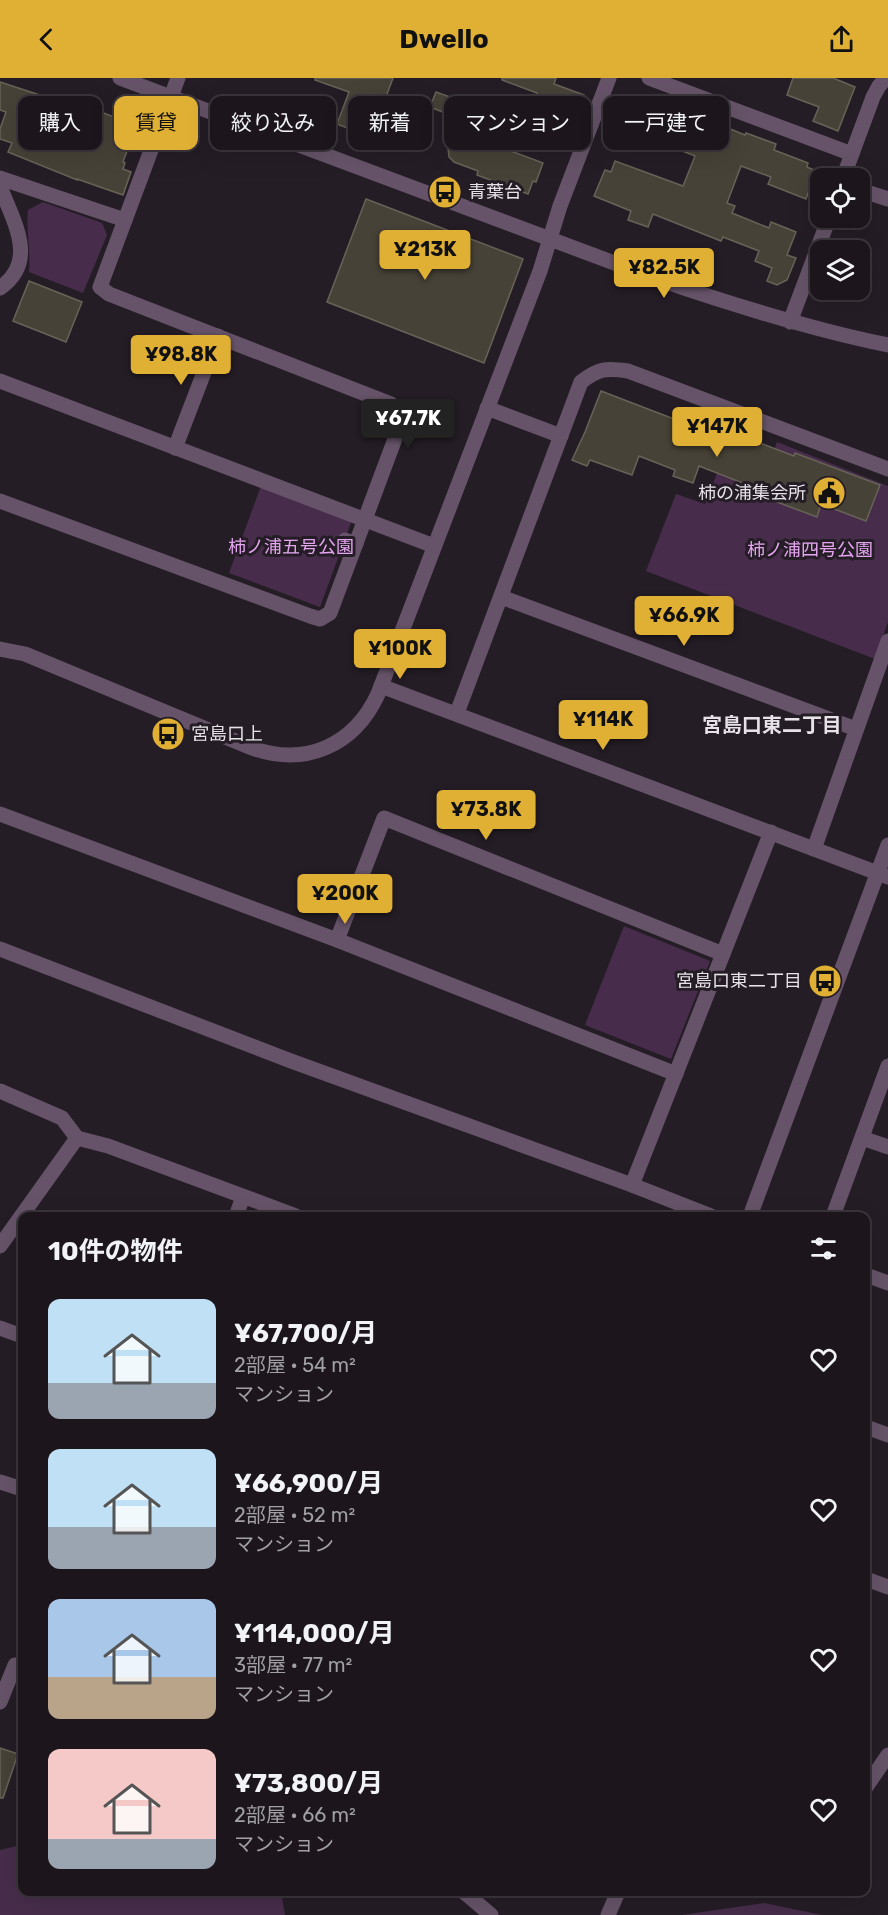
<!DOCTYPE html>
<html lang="ja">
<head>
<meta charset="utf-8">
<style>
  :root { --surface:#1c161c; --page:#251f25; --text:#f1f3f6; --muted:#a09fa3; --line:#3a353b; --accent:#e0b034 }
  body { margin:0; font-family:Rubik,"Noto Sans JP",sans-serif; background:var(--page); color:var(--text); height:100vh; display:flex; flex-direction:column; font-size:22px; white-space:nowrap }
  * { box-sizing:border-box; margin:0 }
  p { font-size:20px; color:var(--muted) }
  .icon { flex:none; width:33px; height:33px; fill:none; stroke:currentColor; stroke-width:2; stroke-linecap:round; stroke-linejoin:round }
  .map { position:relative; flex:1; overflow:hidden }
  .sheet { position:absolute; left:18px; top:1134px; width:852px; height:684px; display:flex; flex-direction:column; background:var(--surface); border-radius:12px; box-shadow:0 6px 24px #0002,0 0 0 2px var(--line) }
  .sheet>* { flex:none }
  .hud { position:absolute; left:18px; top:18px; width:852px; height:54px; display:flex; gap:12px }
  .controls { position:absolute; left:810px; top:90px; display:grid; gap:12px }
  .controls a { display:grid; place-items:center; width:60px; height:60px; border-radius:12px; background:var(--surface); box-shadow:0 6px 24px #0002,0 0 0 2px var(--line); font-size:30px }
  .price { position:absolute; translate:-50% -51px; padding:0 14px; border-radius:6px; background:var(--accent); color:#111; font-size:20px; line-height:39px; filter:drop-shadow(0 2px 3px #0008) }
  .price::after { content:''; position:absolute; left:50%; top:36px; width:18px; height:14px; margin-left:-9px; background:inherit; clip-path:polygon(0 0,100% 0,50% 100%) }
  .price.current { background:#222; color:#fff }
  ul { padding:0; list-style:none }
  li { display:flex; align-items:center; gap:18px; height:150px; padding:0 30px }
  li span { display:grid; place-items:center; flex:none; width:168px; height:120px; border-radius:12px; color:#555 }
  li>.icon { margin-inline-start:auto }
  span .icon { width:72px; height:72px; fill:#fffc; stroke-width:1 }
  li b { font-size:26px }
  h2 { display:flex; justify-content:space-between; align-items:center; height:72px; padding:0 30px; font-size:26px }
  .chip { padding:0 21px; border-radius:12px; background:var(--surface); box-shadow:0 6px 24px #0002,0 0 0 2px var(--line); font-size:21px; line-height:54px }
  .chip.current { background:var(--accent); color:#111 }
  header { display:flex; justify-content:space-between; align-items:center; height:78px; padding:0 30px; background:var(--accent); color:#111; font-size:27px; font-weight:700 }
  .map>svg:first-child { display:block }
  .green { fill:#472d4b }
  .building { fill:#474237; stroke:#686357; stroke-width:1.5 }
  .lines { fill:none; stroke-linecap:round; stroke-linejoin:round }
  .pedestrian { stroke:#665369; stroke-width:15 }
  .minor { stroke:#665369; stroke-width:15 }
  .tertiary { stroke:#665369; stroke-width:15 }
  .labels { text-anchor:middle; stroke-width:6; stroke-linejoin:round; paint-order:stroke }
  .poi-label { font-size:18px; fill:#e7e2e8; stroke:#251d26; text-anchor:start }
  .park-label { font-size:18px; fill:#e5a4f0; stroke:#251d26 }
  .neighbourhood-label { font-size:20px; font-weight:bold; fill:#e7e2e8; stroke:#251d26 }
</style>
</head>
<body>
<header><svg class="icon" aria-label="back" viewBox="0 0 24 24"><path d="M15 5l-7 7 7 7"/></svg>Dwello<svg class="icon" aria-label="share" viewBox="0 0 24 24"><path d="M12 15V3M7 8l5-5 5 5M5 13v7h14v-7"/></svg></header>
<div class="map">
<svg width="888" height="1837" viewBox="0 0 888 1837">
  <rect width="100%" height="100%" fill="#251d26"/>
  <g class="green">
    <path d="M43,124l59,21 5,12 -24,58 -54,-21c2,-21 -3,-41 -1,-62z"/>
    <path d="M777,364l111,44v136l-13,37 -229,-88 30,-77 29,10 12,-31 43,16z"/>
    <path d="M261,408l91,34 -32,87 -91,-34z"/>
    <path d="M624,848l86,35 -39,98 -86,-34z"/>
    <path d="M22,1767v47h259l4,23h-285v-65z"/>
    <path d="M764,1825l58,12h-140z"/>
  </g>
  <g class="building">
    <path d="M315,0h78l-22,59 -34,-13 12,-32 -34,-12z"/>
    <path d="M502,0h54l-2,6 30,11 -8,21 -10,-3 -4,11 -31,-12 6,-19 -35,-13z"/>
    <path d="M793,0h40l22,9 -17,44 -25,-10 6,-14 -32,-12z"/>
    <path d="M0,4l55,18 2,-5 57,22 5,-14 23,8 -19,51 2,1 -2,6 8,3 -8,23 -46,-16v1l-69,-28 4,-9 -12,-4v-10l6,-17 -6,-2z"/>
    <path d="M436,14l82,30 -10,28 35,13 -7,19 -3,-1 -5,13 -51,-19 1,-4 -24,-9 -5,-5 -1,-9 10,-30 -28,-11z"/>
    <path d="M682,37l18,7 1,-5 44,18 1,-2 30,11 -2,6 34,13 -1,4 9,4 -10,28 -38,-15 3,-7 -30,-11 -14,37 8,3 -3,7 37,15 2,-6 25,10 -9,23 9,3 -9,22 -10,5 -10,-4 5,-13 -17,-7 4,-10 -36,-14 -2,4 -68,-27 -5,13 -20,-7 3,-9 -37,-15 11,-26 6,2 4,-11 68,25 12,-30 -25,-10z"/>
    <path d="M366,121l157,60 -39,104 -157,-61z"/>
    <path d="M29,203l53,21 -16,40 -53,-21z"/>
    <path d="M601,313l86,33 3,-8 104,40 1,-3 85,32 -14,36 -45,-17 -4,13 -40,-15 2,-5 -80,-31 -6,17 -20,-7 2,-6 -36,-14 -7,19 -42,-15 -3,6 -15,-6 13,-28z"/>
    <path d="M0,1670l18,6 -15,44h-3z"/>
  </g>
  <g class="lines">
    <path class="pedestrian" d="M345,462l11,4"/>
    <g class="minor">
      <path d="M649,0l203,76"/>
      <path d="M0,100l125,42"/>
      <path d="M843,100l30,-81 6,-11 7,-8"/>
      <path d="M0,108c13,35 39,75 0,102"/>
      <path d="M860,112l28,9"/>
      <path d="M790,244l39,-104"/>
      <path d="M0,303l434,165"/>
      <path d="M175,370l43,-112"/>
      <path d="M0,423l310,115 10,3 10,-6 72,-193 -1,-8 -10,-8 -282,-110 -9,-7 78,-209"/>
      <path d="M501,519l355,132"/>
      <path d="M888,563l-74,208 74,28"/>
      <path d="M381,608l433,163"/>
      <path d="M457,635l124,-331c18,-14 25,-14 47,-11l260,98"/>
      <path d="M0,736l337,126 339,134"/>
      <path d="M337,862l47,-122 339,136"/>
      <path d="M0,871l291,112 341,124 79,31"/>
      <path d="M862,1060l26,9"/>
      <path d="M632,1107l139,-353"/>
      <path d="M236,1138l7,-19"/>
      <path d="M833,1138l55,-150"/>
      <path d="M866,1197l22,8"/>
      <path d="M0,1250l22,8"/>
      <path d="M866,1349l22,8"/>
      <path d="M0,1404l22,7"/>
      <path d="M866,1501l22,8"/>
      <path d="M0,1624l15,-37"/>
      <path d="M866,1709l22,-32"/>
      <path d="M464,1814l27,23"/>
      <path d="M608,1837l10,-23"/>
    </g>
    <g class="tertiary">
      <path d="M120,0l537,201c76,26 152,50 231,66"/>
      <path d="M487,330l74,28"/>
      <path d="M0,571l25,5 227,94c53,19 102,-2 126,-54l162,-423 20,-65 49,-128"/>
      <path d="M0,1013l62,27 15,20 31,8 188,70"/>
      <path d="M750,1138l138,-371"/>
      <path d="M0,1168l77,-108"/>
    </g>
  </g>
  <defs>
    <symbol id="bus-disc" viewBox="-11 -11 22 22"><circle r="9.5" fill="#e0b034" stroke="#251d26"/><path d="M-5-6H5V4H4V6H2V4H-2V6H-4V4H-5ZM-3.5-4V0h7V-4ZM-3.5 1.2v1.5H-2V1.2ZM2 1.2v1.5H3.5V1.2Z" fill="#111"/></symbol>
    <symbol id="civic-disc" viewBox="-11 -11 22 22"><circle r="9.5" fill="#e0b034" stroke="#251d26"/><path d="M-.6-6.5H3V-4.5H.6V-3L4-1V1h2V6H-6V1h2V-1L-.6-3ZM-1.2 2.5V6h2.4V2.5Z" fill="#111"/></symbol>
  </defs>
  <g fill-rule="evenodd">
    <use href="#bus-disc" x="426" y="95" width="38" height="38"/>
    <use href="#civic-disc" x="810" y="396" width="38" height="38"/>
    <use href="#bus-disc" x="149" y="637" width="38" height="38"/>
    <use href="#bus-disc" x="806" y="884" width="38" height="38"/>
  </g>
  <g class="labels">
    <g class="poi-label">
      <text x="468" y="120">青葉台</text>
      <text x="806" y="421" text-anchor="end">柿の浦集会所</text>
      <text x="191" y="662">宮島口上</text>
      <text x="802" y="909" text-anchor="end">宮島口東二丁目</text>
    </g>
    <g class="park-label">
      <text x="291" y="475">柿ノ浦五号公園</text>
      <text x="810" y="478">柿ノ浦四号公園</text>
    </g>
    <g class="neighbourhood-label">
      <text x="772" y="654">宮島口東二丁目</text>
    </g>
  </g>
</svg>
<div class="controls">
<a><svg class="icon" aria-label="locate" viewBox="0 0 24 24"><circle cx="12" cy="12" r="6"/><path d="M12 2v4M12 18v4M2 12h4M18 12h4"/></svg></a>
<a><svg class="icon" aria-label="layers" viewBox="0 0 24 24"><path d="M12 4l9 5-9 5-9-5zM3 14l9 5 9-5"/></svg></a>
</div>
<b class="price" style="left:425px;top:203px">¥213K</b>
<b class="price" style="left:664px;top:221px">¥82.5K</b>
<b class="price" style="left:181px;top:308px">¥98.8K</b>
<b class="price current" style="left:408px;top:372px">¥67.7K</b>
<b class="price" style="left:717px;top:380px">¥147K</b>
<b class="price" style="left:684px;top:569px">¥66.9K</b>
<b class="price" style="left:400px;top:602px">¥100K</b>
<b class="price" style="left:603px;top:673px">¥114K</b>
<b class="price" style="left:486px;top:763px">¥73.8K</b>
<b class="price" style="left:345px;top:847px">¥200K</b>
<div class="hud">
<a class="chip">購入</a>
<a class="chip current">賃貸</a>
<a class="chip">絞り込み</a>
<a class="chip">新着</a>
<a class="chip">マンション</a>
<a class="chip">一戸建て</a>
</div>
<section class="sheet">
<h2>10件の物件<svg class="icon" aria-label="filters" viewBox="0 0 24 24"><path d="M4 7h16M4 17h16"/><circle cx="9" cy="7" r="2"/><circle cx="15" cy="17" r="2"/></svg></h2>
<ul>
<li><span style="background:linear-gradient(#bfe0f5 70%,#9aa5b1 0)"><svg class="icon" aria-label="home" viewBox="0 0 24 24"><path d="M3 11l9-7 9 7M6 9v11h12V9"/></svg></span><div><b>¥67,700/月</b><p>2部屋 · 54 m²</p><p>マンション</p></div><svg class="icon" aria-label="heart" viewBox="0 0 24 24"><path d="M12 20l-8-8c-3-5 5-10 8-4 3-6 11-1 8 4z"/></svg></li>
<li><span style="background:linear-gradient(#bfe0f5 65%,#9aa5b1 0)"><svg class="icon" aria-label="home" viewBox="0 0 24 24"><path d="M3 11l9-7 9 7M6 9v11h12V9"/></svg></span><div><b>¥66,900/月</b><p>2部屋 · 52 m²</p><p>マンション</p></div><svg class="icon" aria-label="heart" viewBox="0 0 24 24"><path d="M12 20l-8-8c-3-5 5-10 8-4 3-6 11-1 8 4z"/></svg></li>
<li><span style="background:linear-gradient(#a9c7e8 65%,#b9a48a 0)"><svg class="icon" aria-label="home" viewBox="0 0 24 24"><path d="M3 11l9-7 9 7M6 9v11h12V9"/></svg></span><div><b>¥114,000/月</b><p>3部屋 · 77 m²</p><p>マンション</p></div><svg class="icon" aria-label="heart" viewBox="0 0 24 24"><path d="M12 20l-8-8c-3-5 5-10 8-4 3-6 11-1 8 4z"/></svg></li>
<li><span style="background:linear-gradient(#f6c9c9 75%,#9aa5b1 0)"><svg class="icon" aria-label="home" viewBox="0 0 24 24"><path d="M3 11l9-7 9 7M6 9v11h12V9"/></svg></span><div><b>¥73,800/月</b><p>2部屋 · 66 m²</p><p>マンション</p></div><svg class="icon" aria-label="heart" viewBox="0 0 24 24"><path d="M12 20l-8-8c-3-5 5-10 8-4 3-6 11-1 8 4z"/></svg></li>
</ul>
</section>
</div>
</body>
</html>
